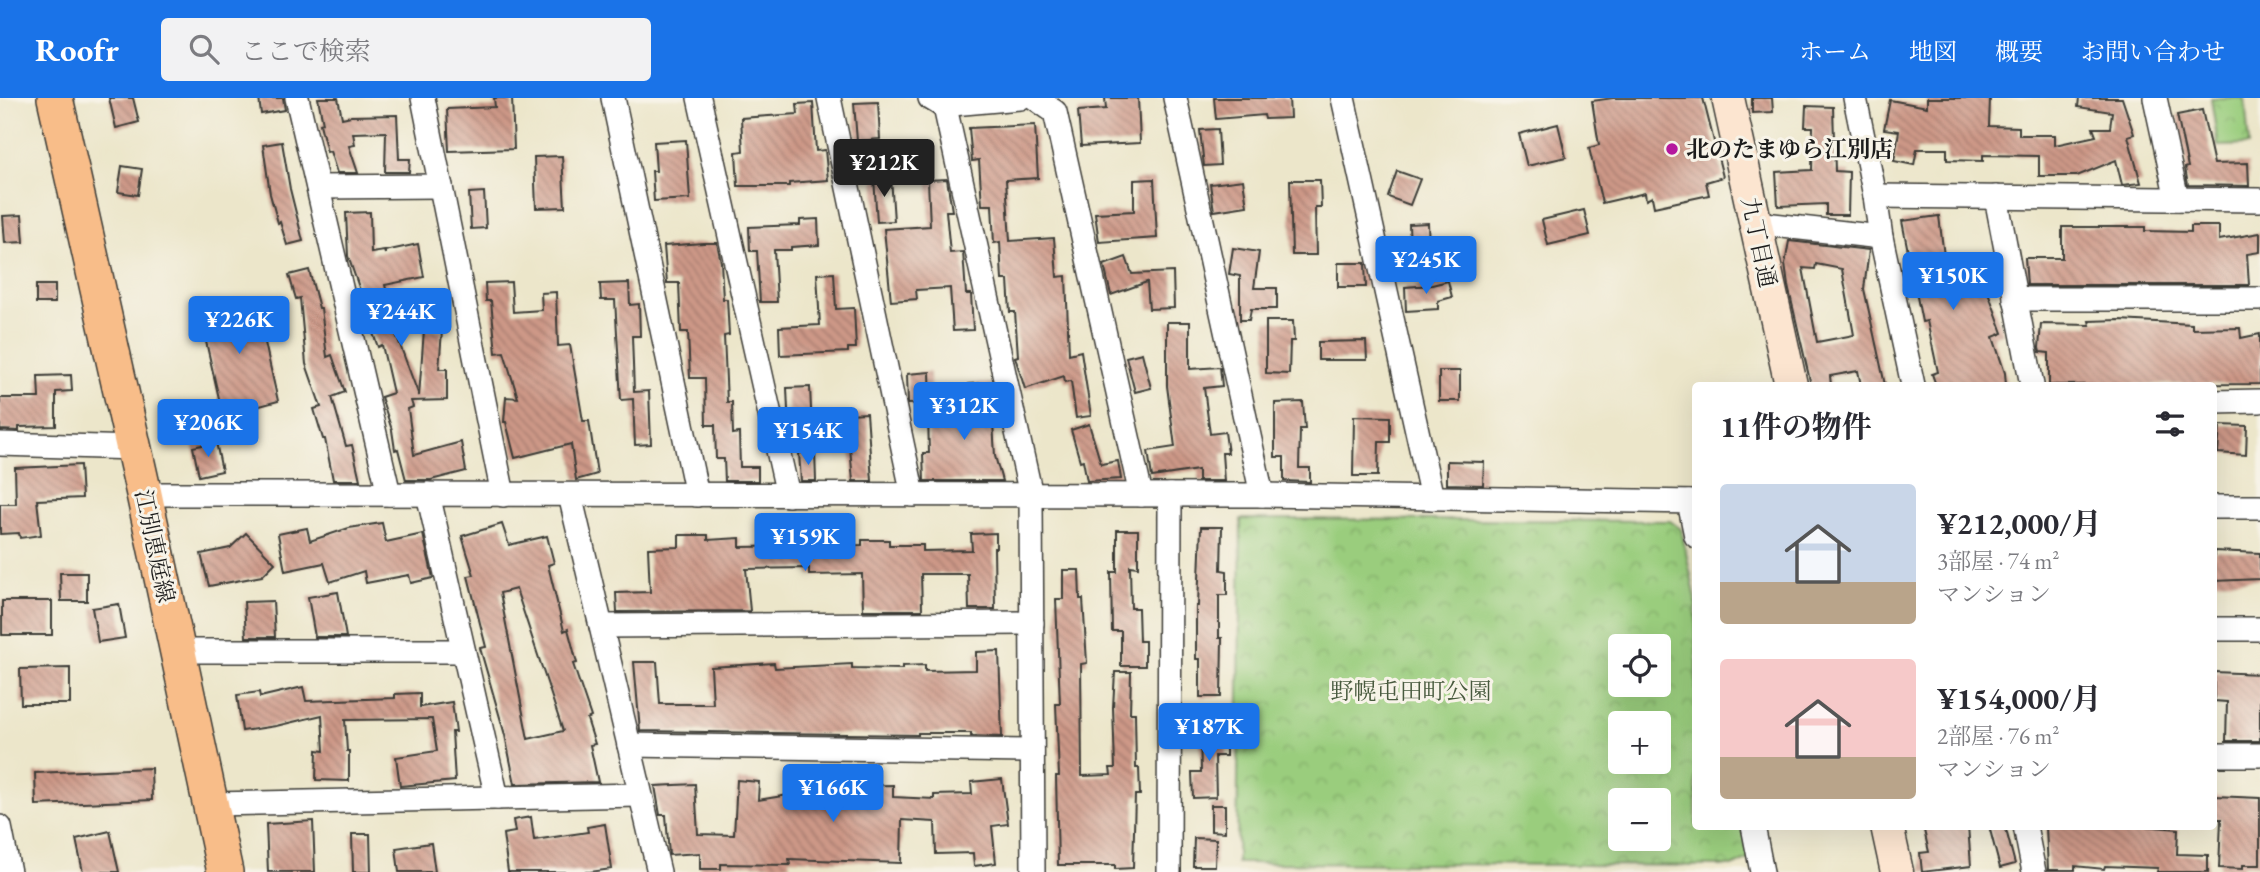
<!DOCTYPE html>
<html lang="ja">
<head>
<meta charset="utf-8">
<style>
  :root { --surface:#fff; --page:#f2f2f3; --text:#2b2b33; --muted:#7c7c81; --accent:#1a73e8 }
  body { margin:0; font-family:"EB Garamond","Noto Serif JP",serif; background:var(--page); color:var(--text); height:100vh; display:flex; flex-direction:column; font-size:26px; white-space:nowrap }
  * { box-sizing:border-box; margin:0 }
  p { font-size:23px; color:var(--muted) }
  .icon { flex:none; width:38px; height:38px; fill:none; stroke:currentColor; stroke-width:2; stroke-linecap:round; stroke-linejoin:round }
  .map { position:relative; flex:1; overflow:hidden }
  .panel { position:absolute; left:1692px; top:284px; width:525px; height:448px; display:flex; flex-direction:column; background:var(--surface); border-radius:7px; box-shadow:0 7px 28px #0002 }
  .panel>* { flex:none }
  .controls { position:absolute; left:1608px; top:536px; display:grid; gap:14px }
  .controls a { display:grid; place-items:center; width:63px; height:63px; border-radius:7px; background:var(--surface); box-shadow:0 7px 28px #0002; font-size:35px }
  .price { position:absolute; translate:-50% -60px; padding:0 16px; border-radius:7px; background:var(--accent); color:#fff; font-size:23px; line-height:46px; filter:drop-shadow(0 2px 4px #0008) }
  .price::after { content:''; position:absolute; left:50%; top:42px; width:21px; height:16px; margin-left:-10px; background:inherit; clip-path:polygon(0 0,100% 0,50% 100%) }
  .price.active { background:#222; color:#fff }
  ul { padding:0; list-style:none }
  li { display:flex; align-items:center; gap:21px; height:175px; padding:0 28px }
  li span { display:grid; place-items:center; flex:none; width:196px; height:140px; border-radius:7px; color:#555 }
  li>.icon { margin-inline-start:auto }
  span .icon { width:84px; height:84px; fill:#fffc; stroke-width:1 }
  li b { font-size:30px }
  h2 { display:flex; justify-content:space-between; align-items:center; height:84px; padding:0 28px; font-size:30px }
  header { display:flex; align-items:center; gap:42px; box-sizing:border-box; height:98px; padding:0 35px; background:var(--accent); color:#fff }
  header strong { font-size:33px }
  nav { display:flex; gap:38px; margin-inline-start:auto; font-size:24px }
  .search { width:490px; height:63px; background:var(--page); display:flex; align-items:center; gap:18px; box-sizing:border-box; padding:0 24px; border-radius:7px; color:var(--muted); font-size:26px }
  .map>svg:first-child { display:block }
  .park { fill:url(#park-crowns); stroke:#5b744c; stroke-width:2; fill-rule:evenodd }
  .building { fill:url(#building-back-hatch); fill-rule:evenodd }
  .lines { fill:none; stroke-linecap:round; stroke-linejoin:round }
  .street-casing { stroke:#3b3a36; stroke-width:26 }
  .secondary-casing { stroke:#3b3a36; stroke-width:35 }
  .primary-casing { stroke:#3b3a36; stroke-width:38 }
  .street { stroke:#fff; stroke-width:23 }
  .secondary { stroke:#fce5d0; stroke-width:32 }
  .primary { stroke:#f8bd89; stroke-width:35 }
  .poi-dot { fill:#b5179e; stroke:#f7f3e8; stroke-width:2.5 }
  .labels { text-anchor:middle; stroke-width:6; stroke-linejoin:round; paint-order:stroke }
  .poi-label { font-size:23px; font-weight:bold; fill:#1c1c1c; stroke:#f7f3e8; text-anchor:start }
  .street-label { font-size:23px; fill:#1c1c1c; stroke:#f7f3e8 }
  .park-label { font-size:23px; fill:#485a3e; stroke:#f7f3e8 }
</style>
</head>
<body>
<header>
<strong>Roofr</strong>
<div class="search"><svg class="icon" aria-label="search" viewBox="0 0 24 24"><circle cx="10" cy="10" r="6"/><path d="M15 15l6 6"/></svg>ここで検索</div>
<nav><a>ホーム</a><a>地図</a><a>概要</a><a>お問い合わせ</a></nav>
</header>
<div class="map">
<svg width="2260" height="774" viewBox="0 0 2260 774">
  <defs>
    <pattern id="park-crowns" width="20" height="18" patternUnits="userSpaceOnUse" patternTransform="scale(1.75)"><rect width="20" height="18" fill="#9acd7d"/><path d="M2 6a3 3 0 1 1 6 0M12 15a3 3 0 1 1 6 0" fill="none" stroke="#84af6b"/></pattern>
    <pattern id="building-back-hatch" width="6" height="6" patternUnits="userSpaceOnUse" patternTransform="scale(1.75)"><rect width="6" height="6" fill="#cd9887"/><path d="M-1 5l2 2M0 0l6 6M5-1l2 2" fill="none" stroke="#a67b6e"/></pattern>
  </defs>
  <rect width="100%" height="100%" fill="#f7f3e8"/>
  <filter id="ink" filterUnits="userSpaceOnUse"><feTurbulence type="fractalNoise" baseFrequency=".0143" numOctaves="2"/><feDisplacementMap in="SourceGraphic" scale="14" xChannelSelector="R" yChannelSelector="G"/><feConvolveMatrix kernelMatrix="1 2 1 2 8 2 1 2 1" color-interpolation-filters="sRGB"/></filter>
  <filter id="wash" filterUnits="userSpaceOnUse"><feTurbulence type="fractalNoise" baseFrequency=".00686" numOctaves="4" result="noise"/><feDisplacementMap in="SourceGraphic" scale="28" xChannelSelector="R" yChannelSelector="G"/><feGaussianBlur stdDeviation="1.57" result="paint"/><feColorMatrix in="noise" values="0 0 0 0 0 0 0 0 0 0 0 0 0 0 0 0 0 1.4 0 .05"/><feComposite in="paint" operator="in"/></filter>
  <g filter="url(#wash)">
    <rect width="100%" height="100%" fill="#ece6ca"/>
    <g class="park">
      <path d="M2211,0h34l4,47 -31,1z"/>
      <path d="M1241,421l429,2 11,8 15,70v227h48l7,32 -17,8 -497,-3zM1620,548h39v38h-39zM1620,625h39v38h-39zM1620,702h39v38h-39z"/>
    </g>
    <g id="blocks">
      <g class="building">
        <path d="M109,0h24l6,24 -23,6z"/>
        <path d="M259,0h24l2,12 -24,4z"/>
        <path d="M318,0h20l4,20 9,-2 46,-1 2,44h11l-1,13h-24l1,-40 -33,1 2,12 -6,1 9,27h-21l-7,-22 -3,1 -7,-28 3,-1z"/>
        <path d="M494,0h18l2,51 -65,2 -2,-42 48,-2z"/>
        <path d="M1105,0h33l2,45 -59,3 -3,-35 28,-2z"/>
        <path d="M1214,0h75l1,20 -25,1 -1,-4 -48,4z"/>
        <path d="M1613,0h90l20,79 -17,5 3,13 -55,12 -2,-10 -6,3 -1,-7 -43,10 -13,-55 10,-3 -7,-44z"/>
        <path d="M1752,0h20l1,14 -21,1z"/>
        <path d="M1927,0h63l-1,28 30,1v8h36v10l41,-9 -3,-8h17l2,-16 -34,-5 1,-9h43l12,36 -6,2 13,47 -19,2 -6,-25 -39,16h-38v-20l-56,-1v6l-36,-1v-11h-30l-3,16 -20,-4 5,-30 -15,-2 6,-29 37,7z"/>
        <path d="M878,4l2,37 -23,2 -3,-38z"/>
        <path d="M813,5l3,48 9,-1 3,30 -39,3v3h-51l-2,-34 7,-1 -2,-33 57,-4 -1,-10z"/>
        <path d="M1806,8l27,1 2,64 14,1 -1,43h-22v-11l-48,2 -2,-34 36,-2 1,-43h-8z"/>
        <path d="M2202,12l12,54 34,-1 1,23 -61,-1 -3,-17 3,-1 -11,-52z"/>
        <path d="M1558,26l8,33 -39,9 -8,-32z"/>
        <path d="M1035,27l3,53 -32,2 4,61 44,-3 3,39 9,-1 3,78 12,-3 10,65 -15,2 -5,-37 -6,1 -1,-6 -39,13 -10,-32 3,-1 -3,-44h-5l-2,-32h-6l-2,-38 -6,1 -2,-38h-10l-3,-45 -7,1 -3,-33z"/>
        <path d="M1218,31l2,36 -16,1 -4,-36z"/>
        <path d="M686,42l4,59 -36,2 -2,-30h4l-2,-29z"/>
        <path d="M282,44l8,47 13,52 -16,4 -7,-23 -2,1 -8,-29 -7,-49z"/>
        <path d="M562,58l3,51 -29,1 -2,-51z"/>
        <path d="M122,68l20,3 -4,26 -20,-3z"/>
        <path d="M1397,73l23,8 -10,26 -22,-8z"/>
        <path d="M891,79l3,44 -17,1 -3,-44z"/>
        <path d="M947,81l5,32h-6l4,42 13,-1 3,42h5l2,36 -20,1 -3,-43 -34,2 1,9 -26,2 -7,-72 46,-3 -2,-46z"/>
        <path d="M1154,81l3,59 -58,4 -4,-29 39,-2v-31z"/>
        <path d="M1243,82l4,26 -33,5 -4,-27z"/>
        <path d="M1290,82h30l1,27h-6l1,48h-24z"/>
        <path d="M484,94l2,36 -15,1 -2,-36z"/>
        <path d="M1584,112l6,25 -42,10 -6,-25z"/>
        <path d="M370,114l1,41 13,-2 1,3v-3l33,-7 6,33 -39,8 6,24 -4,1 32,86 5,-66 18,1 -3,38h8v31l-36,1 2,6 -5,2 6,46 47,-13 5,29 -35,9h-25l-8,-31 -3,1 -3,-20 -11,-33 12,-4 -11,-48 -4,2 -12,-33 -4,1 -4,-19h4l-14,-40 -2,-43z"/>
        <path d="M22,117l2,27 -19,1 -2,-27z"/>
        <path d="M1939,118l5,40 4,-1 6,28 27,-10 22,60 -10,4 12,36 1,12h-70l-4,-11 6,-2 -11,-51 -5,1 -20,-101z"/>
        <path d="M818,121l1,26 -28,2v3h-17l3,52h-17l-3,-51h-7l-1,-24 51,-2v-5z"/>
        <path d="M1428,125l1,25 -19,1 -1,-25z"/>
        <path d="M2191,128h28v14l41,-7v19l-13,2 2,31h-222l-2,-27h37v-31h83v4l46,1z"/>
        <path d="M1789,143l80,9 -5,39 21,96h-24l-3,-14 -28,5 1,9h-20l-23,-99 -3,-22zM1816,166l26,5 12,66 -37,7 -14,-74 12,1z"/>
        <path d="M703,145h14l4,19 2,37h4l2,36 -5,1 3,66h5l1,32 6,-1 1,34h18v14h-33l-1,-22h-8l-1,-34h-9l-1,-47h-15l-2,-46h-7l-2,-49h-12l-3,-37z"/>
        <path d="M1233,150l26,4 -5,36h23v21h-26l-2,11h-9v-44l-11,-2z"/>
        <path d="M1126,159l6,17 41,-2 1,36 -25,1 -2,-27 -36,13 -7,-30z"/>
        <path d="M1338,165h27l1,24h-28z"/>
        <path d="M309,172l10,38h2l6,49 5,-2 13,37 -13,5 14,49 6,-1 8,35h-27l-8,-41h-2l-9,-30 7,-2 -15,-43 -6,-66 -4,1 -7,-24z"/>
        <path d="M834,175l2,36 18,-1 2,40h-8v4l-68,3 -1,-28 41,-2 -3,-51z"/>
        <path d="M1448,183l4,16 -14,4v8l-32,2 -1,-24 27,-2z"/>
        <path d="M511,184l2,30 29,-2 -1,-17 15,-1 2,54 12,-1 13,76h6l8,53 -21,6 -5,-36 -56,14 -9,-36h-2l2,-25 12,1 -14,-46 -8,1 -5,-52h-5l-1,-18z"/>
        <path d="M629,185l1,22 9,-1 1,32h-8l2,56 15,-1 2,53 -16,1 -2,-46 -12,1 -6,-100h-14l-1,-16z"/>
        <rect x="36" y="187" width="19" height="18"/>
        <path d="M255,200l23,103 -55,15 -24,-105z"/>
        <path d="M2119,222l73,4v5l48,-1 1,10 19,-4v50l-211,1v-32l-9,-1 -1,-4 2,-24 49,1 -1,-4z"/>
        <path d="M1266,223h27l1,20h-4l-1,33 -23,-1z"/>
        <path d="M1167,224h23v47l30,-2 2,19 -18,2 6,46 15,-2 3,21h-6l2,28h-26v-11l-46,7 -4,-26 27,-4 -8,-61z"/>
        <path d="M1366,243l1,19h-49v-18z"/>
        <path d="M1142,255l9,35 -16,4 -9,-35z"/>
        <rect x="1439" y="273" width="21" height="30"/>
        <path d="M930,274l1,31 -23,1 -1,-30z"/>
        <path d="M71,277l1,16 -16,1v34l-37,1v4l-19,-1v-32h39l-1,-22z"/>
        <path d="M992,285l5,22h-5l3,51 7,25h-78l-1,-28h6l-1,-38 42,-1 -1,-30z"/>
        <path d="M810,289l2,44 -23,1 -2,-44z"/>
        <path d="M1303,304l2,27h-5l-1,39h11v14l-26,-1v-24h-9v-54z"/>
        <path d="M867,315l5,68h-19l-6,-67z"/>
        <path d="M1354,318l36,1v25h-11l-1,34h-25z"/>
        <path d="M1089,326l12,40 17,-3 3,18 -34,2 -4,-21 -3,1 -9,-31z"/>
        <path d="M2220,327l27,1 -1,29 -28,-2z"/>
        <path d="M216,344l6,29 -23,5 -6,-29z"/>
        <path d="M815,354l1,29h-15l-2,-28z"/>
        <path d="M1447,363l37,1 -1,23 -36,-1z"/>
        <path d="M80,367l2,33 -45,2 4,35 -21,3 -1,-5 -19,1v-30h16l-1,-36z"/>
        <path d="M382,425l4,19 37,-8 10,44 -22,5 -2,-8 -43,8 -2,-12 -34,11 -6,-19 -39,8 -7,-37 29,-6 3,13 39,-13z"/>
        <path d="M502,426l7,21 38,-9 7,27 -6,2 16,66 4,-2 9,34 -4,1 18,53 -4,2 8,25 -5,1 8,37 -83,2 -10,-49 -25,-87 6,-1 -18,-71 6,-1 -12,-39zM516,491l47,142 -35,8 -28,-146z"/>
        <path d="M1201,429h21l-1,43 6,1v24h-8v43h3l-1,59h-21v-38h-4v-53h2z"/>
        <path d="M1117,432h21v37l-8,-1 1,42h7l1,33h6v25h-24v-35h-9l-1,-59h6z"/>
        <path d="M246,435l29,30 -13,13 -53,10 -8,-32 29,-6z"/>
        <path d="M996,435v15h-2l1,61h-26l-1,-35h-47l1,36h-59l-1,-36 -53,1v-7l-63,1 4,42 -133,1 -1,-19 34,-1 -2,-44 31,-1v-12h29v5l32,-2v9l122,-2v-5h27v5h34v6l49,-1 -1,-16z"/>
        <path d="M2214,453l46,2v26l-46,2z"/>
        <path d="M1063,472h16l1,29h3l4,64 -6,1 1,112 29,-1 -1,-7h5l-2,-61 2,-35h16l-1,41h5l1,55h3l1,27h-5l-2,73 -18,1v-4h-57l-2,-89h3l-3,-72h4l-4,-105h7z"/>
        <path d="M60,475h27v28h-26z"/>
        <path d="M338,494l8,45h-31l-7,-40z"/>
        <rect x="2" y="503" width="50" height="34"/>
        <path d="M273,503l2,36h-29l-2,-35z"/>
        <path d="M119,506l6,34 -27,4 -6,-34z"/>
        <path d="M999,553l3,86 -31,-1v-3h-53v2l-278,-4 -6,-69h23l3,42h53l-2,-37 63,-4 1,5 77,-4v4l50,1v-3l23,-1v6l51,-1v-18z"/>
        <path d="M70,570v36h-49l-1,-35z"/>
        <path d="M2214,574l46,2v67h-34l1,-39 -13,-1z"/>
        <path d="M303,589l3,14 89,-3v-4l25,-1v14l32,-5 4,30h-4l3,49 -55,5 -4,-29 41,-6 -5,-32 -87,1 2,31h2v30l-33,-1 1,-30 7,1 -2,-36 -46,11 -34,5 -5,-36 22,-3 1,5z"/>
        <path d="M1226,631v27h-11l1,41 -23,1 -1,-26h9l-1,-42z"/>
        <path d="M151,670l1,32 -116,5 -1,-32z"/>
        <path d="M849,679l1,9 43,-1v12l41,2v-4l38,-1 -1,-12 31,-3 6,45 -16,2 4,37 -22,3 -1,-13 -37,1 -1,-32 -33,-2 -1,43 -112,-4 1,6 -69,-1v5h-21v-16l-31,2 -3,-40h-6l-5,-29 40,-2 3,50 36,1 3,-55 22,2 -1,18 49,-8v-10z"/>
        <path d="M2214,698l46,2v67h-17v4l-24,-1 2,-49h-7z"/>
        <path d="M1211,707h14v27l-14,-1z"/>
        <path d="M531,719l3,23 54,-8 -1,-5 18,-3 7,45 -22,3h-82l-5,-38 12,-2 -2,-12z"/>
        <path d="M313,723l2,51h-47l-2,-48z"/>
        <path d="M1923,728h45l3,40 -49,6 -2,-19 9,-1z"/>
        <path d="M1989,728h16l10,38 -15,4z"/>
        <path d="M2046,728h98l34,3 -1,25 31,1v17h-51l1,-4 -53,-2 -1,3 -29,-3v4h-27z"/>
        <path d="M110,733l9,41h-36l-7,-33z"/>
        <path d="M352,736h18l1,38h-18z"/>
        <path d="M1194,740l22,1 -1,27h-22z"/>
        <path d="M431,745l4,29h-36l-3,-24z"/>
      </g>
    </g>
  </g>
  <g filter="url(#ink)">
    <use href="#blocks" fill-opacity="0" stroke="#3b3a36" stroke-width="2"/>
    <g class="lines">
      <defs>
        <g id="street">
          <path d="M297,0l92,396"/>
          <path d="M423,0l80,397"/>
          <path d="M613,0l84,397"/>
          <path d="M699,0l89,397"/>
          <path d="M829,0l84,397"/>
          <path d="M930,0l15,9 86,388 2,377"/>
          <path d="M1035,0l20,14 86,383"/>
          <path d="M1175,0l87,397"/>
          <path d="M1343,0l89,400"/>
          <path d="M1855,0l20,98 6,41 32,148"/>
          <path d="M2155,0l22,101"/>
          <path d="M941,7l79,-7"/>
          <path d="M318,89l123,-1"/>
          <path d="M1875,98l385,4"/>
          <path d="M1996,99l36,188"/>
          <path d="M1755,125l126,14"/>
          <path d="M2015,201h245"/>
          <path d="M2214,304l46,-1"/>
          <path d="M0,346l134,4"/>
          <path d="M144,396l1118,1 434,7"/>
          <path d="M428,396l69,304"/>
          <path d="M570,397l89,377"/>
          <path d="M1689,404l7,34"/>
          <path d="M2214,409h46"/>
          <path d="M601,528l431,-3"/>
          <path d="M2214,531h46"/>
          <path d="M177,553h286"/>
          <path d="M629,647l403,6"/>
          <path d="M2214,657h46"/>
          <path d="M211,706l428,-9"/>
          <path d="M1753,728l9,46"/>
          <path d="M2025,728l9,46"/>
          <path d="M0,729l9,45"/>
          <path d="M1169,774l1,-377"/>
        </g>
        <g id="secondary">
          <path d="M1728,0l63,287"/>
          <path d="M1887,728l10,46"/>
        </g>
        <path id="primary" d="M55,0l89,396 81,378"/>
      </defs>
      <use href="#street" class="street-casing"/>
      <use href="#secondary" class="secondary-casing"/>
      <use href="#primary" class="primary-casing"/>
      <use href="#street" class="street"/>
      <use href="#secondary" class="secondary"/>
      <use href="#primary" class="primary"/>
    </g>
  </g>
  <circle class="poi-dot" cx="1672" cy="51" r="7"/>
  <g class="labels">
    <g class="poi-label">
      <text x="1686" y="59">北のたまゆら江別店</text>
    </g>
    <g class="street-label">
      <text transform="translate(1759 144) rotate(78)" y="8">九丁目通</text>
      <text transform="translate(155 448) rotate(78)" y="8">江別恵庭線</text>
    </g>
    <g class="park-label">
      <text x="1411" y="601">野幌屯田町公園</text>
    </g>
  </g>
</svg>
<div class="controls">
<a><svg class="icon" aria-label="locate" viewBox="0 0 24 24"><circle cx="12" cy="12" r="6"/><path d="M12 2v4M12 18v4M2 12h4M18 12h4"/></svg></a>
<a>+</a>
<a>−</a>
</div>
<b class="price active" style="left:884px;top:101px">¥212K</b>
<b class="price" style="left:1426px;top:198px">¥245K</b>
<b class="price" style="left:1953px;top:214px">¥150K</b>
<b class="price" style="left:401px;top:250px">¥244K</b>
<b class="price" style="left:239px;top:258px">¥226K</b>
<b class="price" style="left:964px;top:344px">¥312K</b>
<b class="price" style="left:208px;top:361px">¥206K</b>
<b class="price" style="left:808px;top:369px">¥154K</b>
<b class="price" style="left:805px;top:475px">¥159K</b>
<b class="price" style="left:1209px;top:665px">¥187K</b>
<b class="price" style="left:833px;top:726px">¥166K</b>
<section class="panel">
<h2>11件の物件<svg class="icon" aria-label="filters" viewBox="0 0 24 24"><path d="M4 7h16M4 17h16"/><circle cx="9" cy="7" r="2"/><circle cx="15" cy="17" r="2"/></svg></h2>
<ul>
<li><span style="background:linear-gradient(#c9d6e8 70%,#b9a48a 0)"><svg class="icon" aria-label="home" viewBox="0 0 24 24"><path d="M3 11l9-7 9 7M6 9v11h12V9"/></svg></span><div><b>¥212,000/月</b><p>3部屋 · 74 m²</p><p>マンション</p></div></li>
<li><span style="background:linear-gradient(#f6c9c9 70%,#b9a48a 0)"><svg class="icon" aria-label="home" viewBox="0 0 24 24"><path d="M3 11l9-7 9 7M6 9v11h12V9"/></svg></span><div><b>¥154,000/月</b><p>2部屋 · 76 m²</p><p>マンション</p></div></li>
</ul>
</section>
</div>
</body>
</html>
